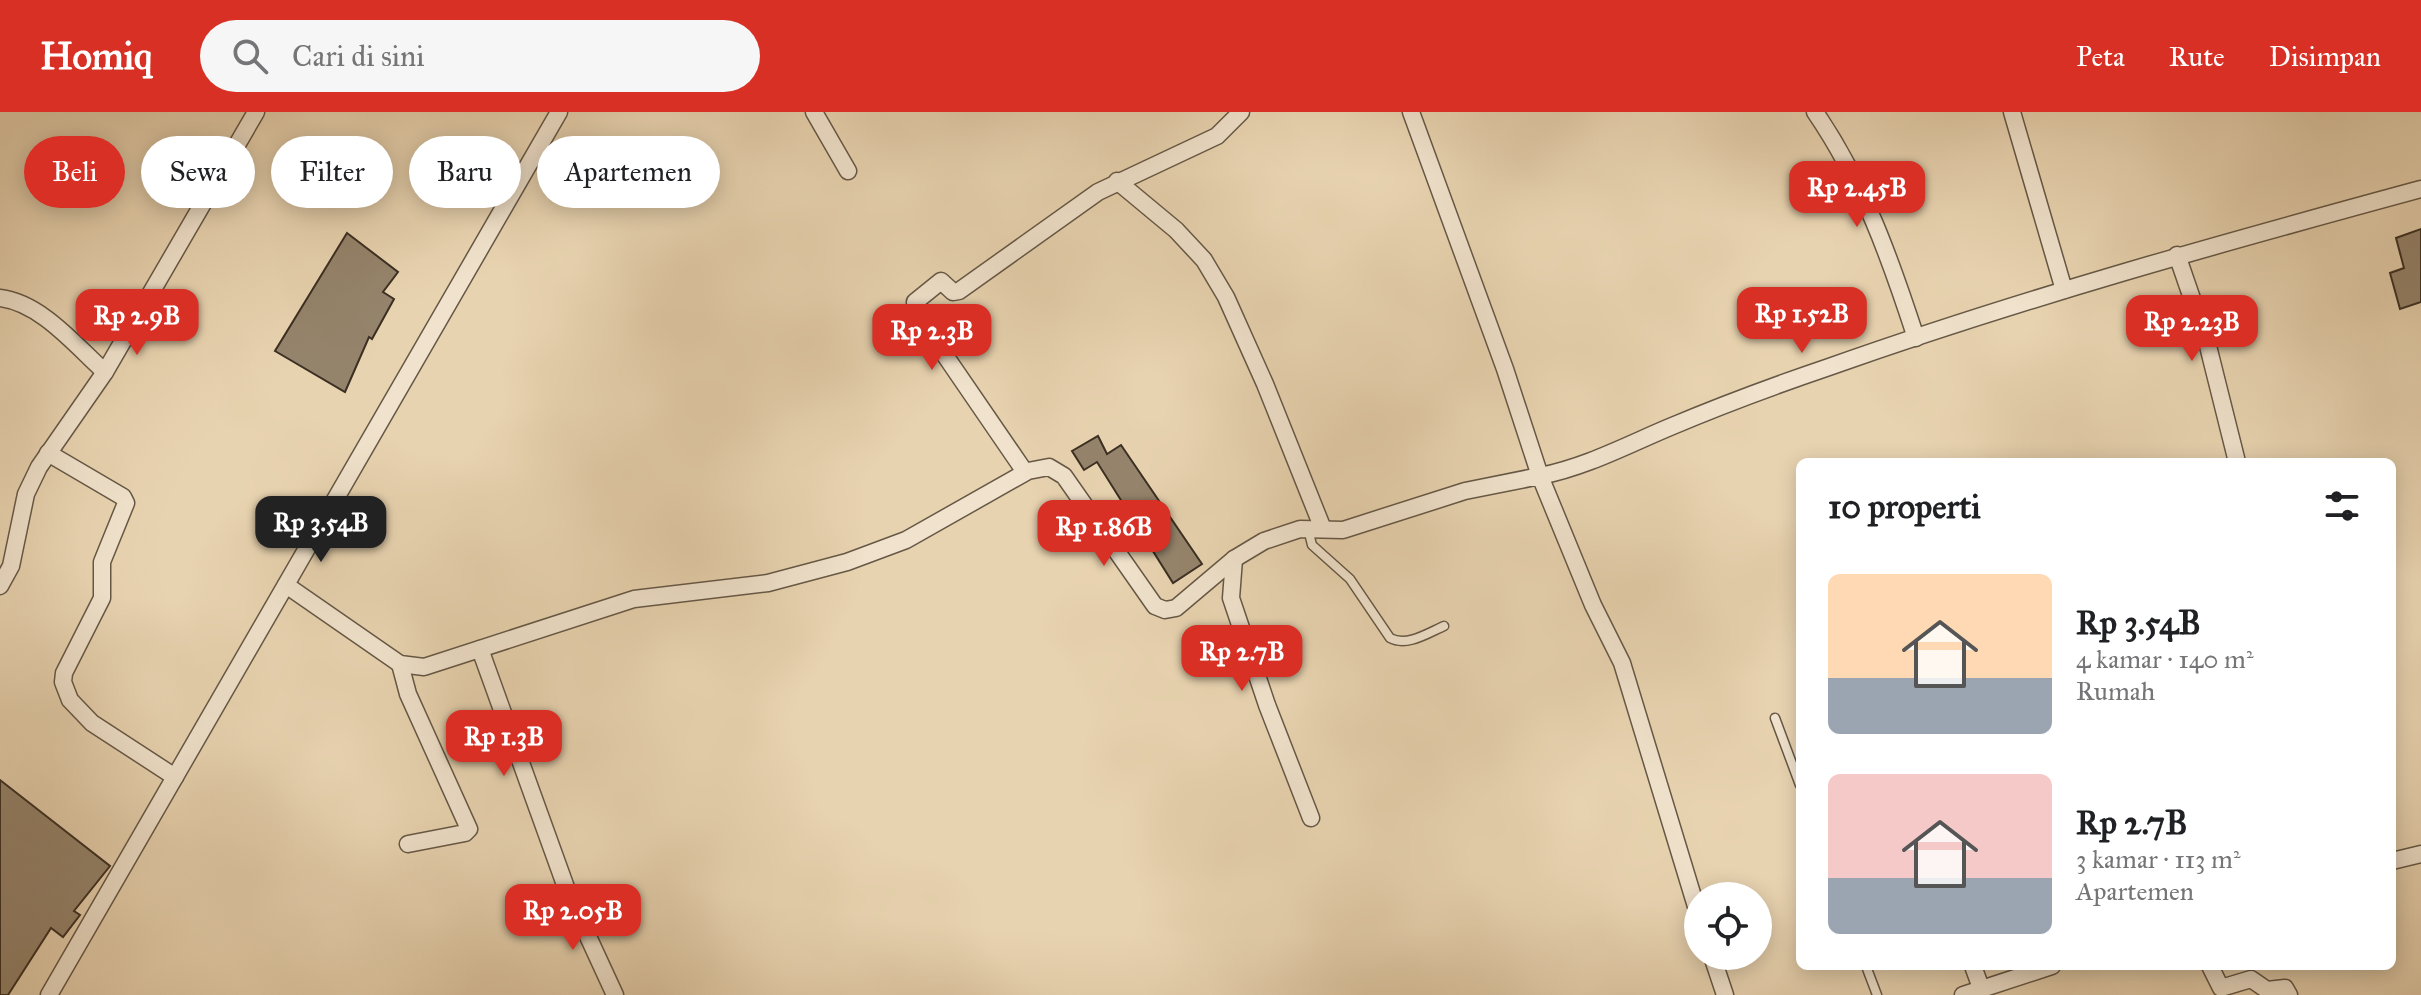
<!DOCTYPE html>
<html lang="id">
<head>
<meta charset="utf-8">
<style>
  :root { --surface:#fff; --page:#f6f6f6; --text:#202124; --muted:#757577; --accent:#d93025 }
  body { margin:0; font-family:"IM FELL Great Primer",serif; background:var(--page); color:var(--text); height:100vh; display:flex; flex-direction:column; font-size:30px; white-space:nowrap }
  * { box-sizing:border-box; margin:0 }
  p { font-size:26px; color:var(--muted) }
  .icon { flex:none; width:44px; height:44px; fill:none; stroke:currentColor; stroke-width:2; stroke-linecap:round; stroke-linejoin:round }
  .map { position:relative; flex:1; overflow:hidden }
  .side { position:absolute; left:1796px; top:346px; width:600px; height:512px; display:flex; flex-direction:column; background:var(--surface); border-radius:12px; box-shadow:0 4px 20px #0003 }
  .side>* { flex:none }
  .top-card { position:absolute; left:24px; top:24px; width:760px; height:72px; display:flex; gap:16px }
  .controls { position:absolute; left:1684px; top:770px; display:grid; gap:16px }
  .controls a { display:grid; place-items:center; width:88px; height:88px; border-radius:50%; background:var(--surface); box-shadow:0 4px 20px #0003; font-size:40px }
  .price { position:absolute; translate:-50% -68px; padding:0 18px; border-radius:16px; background:var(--accent); color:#fff; font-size:26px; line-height:52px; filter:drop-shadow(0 2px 4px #0008) }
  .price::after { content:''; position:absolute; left:50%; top:48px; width:24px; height:18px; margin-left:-12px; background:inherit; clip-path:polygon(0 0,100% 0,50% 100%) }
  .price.active { background:#222; color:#fff }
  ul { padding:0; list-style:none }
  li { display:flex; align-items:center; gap:24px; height:200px; padding:0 32px }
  li span { display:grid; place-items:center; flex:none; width:224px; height:160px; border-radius:12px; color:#555 }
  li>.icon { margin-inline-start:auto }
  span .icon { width:96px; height:96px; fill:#fffc; stroke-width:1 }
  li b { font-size:34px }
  h2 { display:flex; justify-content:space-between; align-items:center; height:96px; padding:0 32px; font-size:34px }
  .pill { padding:0 28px; border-radius:36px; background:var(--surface); box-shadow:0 4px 20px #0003; font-size:28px; line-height:72px }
  .pill.active { background:var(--accent); color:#fff }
  header { display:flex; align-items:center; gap:48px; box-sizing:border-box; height:112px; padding:0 40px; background:var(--accent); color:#fff }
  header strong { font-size:38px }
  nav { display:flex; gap:44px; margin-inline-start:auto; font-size:28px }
  .search { width:560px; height:72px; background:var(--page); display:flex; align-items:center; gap:20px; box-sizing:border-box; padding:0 28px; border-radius:44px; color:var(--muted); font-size:30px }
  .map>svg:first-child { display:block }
  .building { fill:#95846c; stroke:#3b2f23; stroke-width:2 }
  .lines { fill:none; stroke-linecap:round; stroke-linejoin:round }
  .service-casing { stroke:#665846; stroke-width:11 }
  .minor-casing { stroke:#665846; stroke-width:19 }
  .service { stroke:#f0e2cc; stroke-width:8 }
  .minor { stroke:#f0e2cc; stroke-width:16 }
</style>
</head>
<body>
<header>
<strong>Homiq</strong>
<div class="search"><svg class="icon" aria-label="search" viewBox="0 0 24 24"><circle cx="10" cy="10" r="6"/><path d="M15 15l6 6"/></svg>Cari di sini</div>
<nav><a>Peta</a><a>Rute</a><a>Disimpan</a></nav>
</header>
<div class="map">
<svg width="2421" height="883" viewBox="0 0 2421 883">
  <rect width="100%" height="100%" fill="#e8d3b0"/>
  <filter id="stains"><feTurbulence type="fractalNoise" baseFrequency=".0025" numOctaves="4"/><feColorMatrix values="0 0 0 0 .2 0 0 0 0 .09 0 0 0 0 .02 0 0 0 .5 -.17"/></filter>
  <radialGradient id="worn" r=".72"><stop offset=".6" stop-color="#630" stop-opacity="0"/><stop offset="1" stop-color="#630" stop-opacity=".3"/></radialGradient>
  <g class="building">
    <path d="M2421,117v73l-21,7 -10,-36 14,-5 -8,-30z"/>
    <path d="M347,121l51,39 -15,20 11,7 -22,40 -3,-2 -24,55 -70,-41z"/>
    <path d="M1098,324l9,18 14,-9 81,119 -29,19 -76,-121 -13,8 -12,-19z"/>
    <path d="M0,668l110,86 -36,45 6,4 -17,22 -12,-9 -43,67h-8z"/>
  </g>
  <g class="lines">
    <defs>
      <g id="service">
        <path d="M1308,417l4,16 38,34 40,59c17,9 38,-5 54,-12"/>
        <path d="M1775,606l25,67"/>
        <path d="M1866,854l11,29"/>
      </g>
      <g id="minor">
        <path d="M814,0l34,59"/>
        <path d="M1411,0l94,257 35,107c46,-9 87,-31 130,-49 52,-22 106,-42 159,-60 195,-69 393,-124 592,-178"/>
        <path d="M1815,0c48,70 75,146 101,226"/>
        <path d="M2012,0l52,178"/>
        <path d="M1117,69l59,49 28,30 22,37 39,87 58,145"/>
        <path d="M2177,143l30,87 30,120"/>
        <path d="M0,186c41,5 75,47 105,74"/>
        <path d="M48,341l75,44 3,6 -24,59v36l-38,75 -1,9 7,18 22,23 83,54"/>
        <path d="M1025,360l-109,-159 -1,-11 26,-21 12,11 6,-1 139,-99 119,-56 24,-24"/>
        <path d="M1234,447l-3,39 36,107 44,113"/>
        <path d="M286,473l114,79 24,3 210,-68 134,-16 79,-21 59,-22 122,-69 21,-4 15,9 91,130 10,4 11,-2 58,-49 30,-18 36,-12 43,1 122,-39 75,-15 53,129 29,58 76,250"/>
        <path d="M0,474l11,-20 15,-72 13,-27 66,-95 151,-260"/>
        <path d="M480,537l88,244 47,102"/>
        <path d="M400,552l8,30 61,135 -4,4 -57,11"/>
        <path d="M2392,749l29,-7"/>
        <path d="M1712,844l13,39"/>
        <path d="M1973,854l8,22"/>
        <path d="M2210,854l11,22 30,-9 16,11 18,-2 4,7"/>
        <path d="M49,883l510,-883"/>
        <path d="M1963,883l89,-29"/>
      </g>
    </defs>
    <use href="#service" class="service-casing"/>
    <use href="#minor" class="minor-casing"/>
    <use href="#service" class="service"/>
    <use href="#minor" class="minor"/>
  </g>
  <rect width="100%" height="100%" filter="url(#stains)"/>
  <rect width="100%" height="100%" fill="url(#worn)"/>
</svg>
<div class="controls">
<a><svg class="icon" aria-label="locate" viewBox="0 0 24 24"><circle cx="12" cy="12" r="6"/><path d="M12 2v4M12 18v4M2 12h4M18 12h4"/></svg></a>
</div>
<b class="price" style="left:1857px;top:117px">Rp 2.45B</b>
<b class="price" style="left:1802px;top:243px">Rp 1.52B</b>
<b class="price" style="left:137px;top:245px">Rp 2.9B</b>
<b class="price" style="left:2192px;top:251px">Rp 2.23B</b>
<b class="price" style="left:932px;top:260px">Rp 2.3B</b>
<b class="price active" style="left:321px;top:452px">Rp 3.54B</b>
<b class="price" style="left:1104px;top:456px">Rp 1.86B</b>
<b class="price" style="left:1242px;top:581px">Rp 2.7B</b>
<b class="price" style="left:504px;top:666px">Rp 1.3B</b>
<b class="price" style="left:573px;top:840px">Rp 2.05B</b>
<div class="top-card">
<a class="pill active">Beli</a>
<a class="pill">Sewa</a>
<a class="pill">Filter</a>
<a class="pill">Baru</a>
<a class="pill">Apartemen</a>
</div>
<section class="side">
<h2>10 properti<svg class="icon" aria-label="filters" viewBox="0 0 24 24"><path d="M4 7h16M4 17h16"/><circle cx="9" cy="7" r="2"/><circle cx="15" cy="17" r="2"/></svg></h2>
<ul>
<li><span style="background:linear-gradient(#ffd9b3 65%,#9aa5b1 0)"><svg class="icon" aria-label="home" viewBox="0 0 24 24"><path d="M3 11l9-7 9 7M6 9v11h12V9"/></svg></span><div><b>Rp 3.54B</b><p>4 kamar · 140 m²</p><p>Rumah</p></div></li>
<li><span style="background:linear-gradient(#f6c9c9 65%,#9aa5b1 0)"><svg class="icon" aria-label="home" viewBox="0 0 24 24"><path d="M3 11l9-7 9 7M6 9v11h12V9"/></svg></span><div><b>Rp 2.7B</b><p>3 kamar · 113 m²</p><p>Apartemen</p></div></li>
</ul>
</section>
</div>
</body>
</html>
